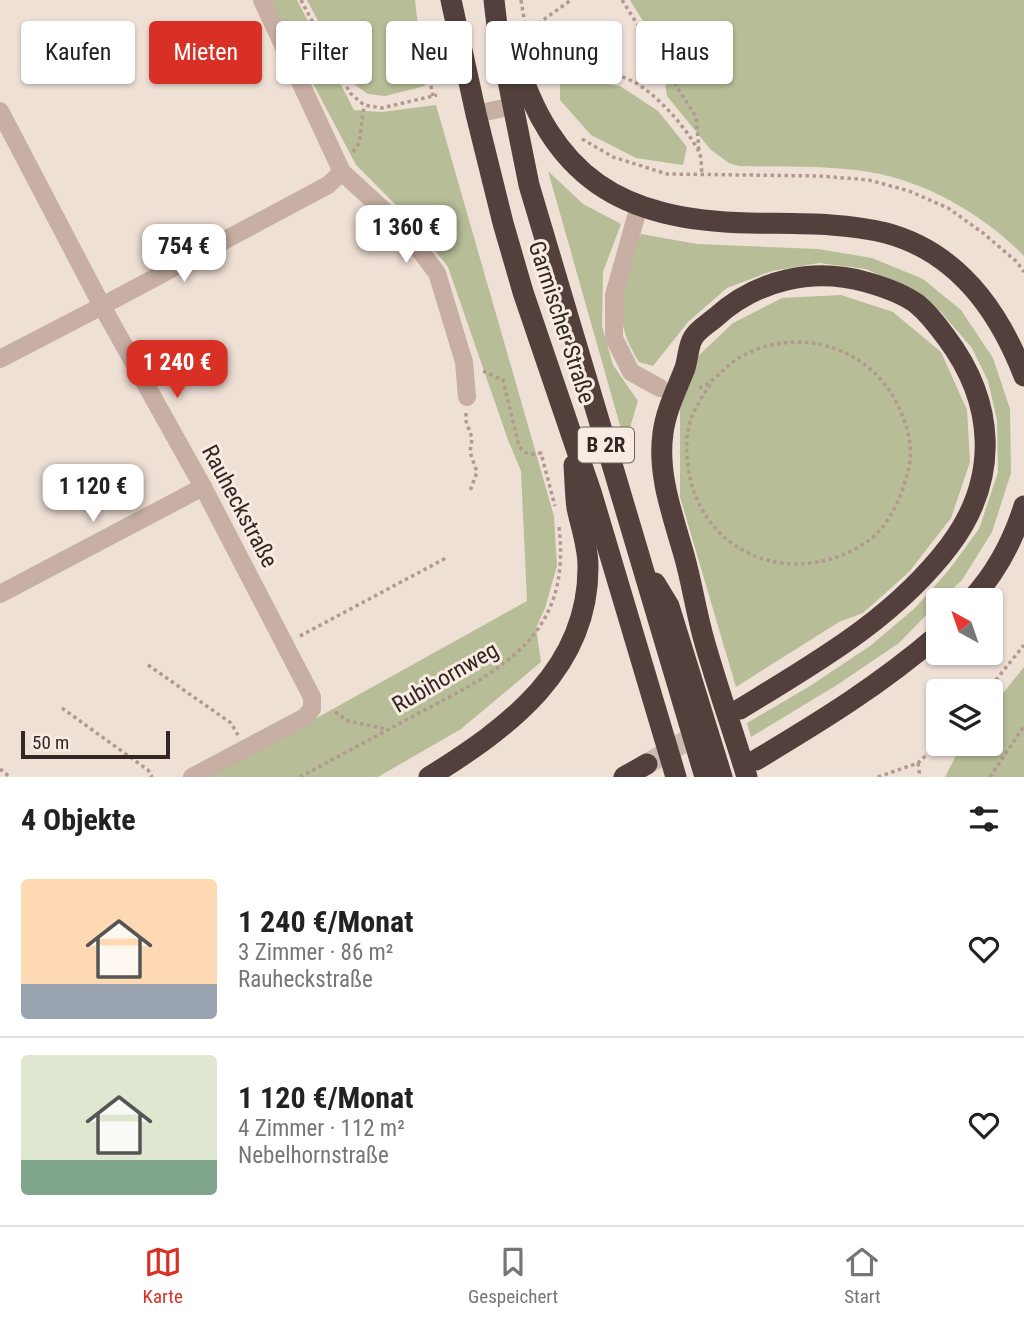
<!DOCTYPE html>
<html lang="de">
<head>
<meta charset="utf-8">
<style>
  :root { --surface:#fff; --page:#f6f6f6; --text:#222; --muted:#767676; --line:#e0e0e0; --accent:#d93025 }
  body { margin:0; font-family:"Roboto Condensed",sans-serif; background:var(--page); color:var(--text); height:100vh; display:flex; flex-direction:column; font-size:26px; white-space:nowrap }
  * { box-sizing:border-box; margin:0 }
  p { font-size:23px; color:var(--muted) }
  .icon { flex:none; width:38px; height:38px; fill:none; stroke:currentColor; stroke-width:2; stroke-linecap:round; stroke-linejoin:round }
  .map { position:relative; height:777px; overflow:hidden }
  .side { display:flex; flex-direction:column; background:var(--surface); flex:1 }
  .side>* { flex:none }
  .top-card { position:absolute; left:21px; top:21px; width:984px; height:63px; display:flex; gap:14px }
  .needle { width:46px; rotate:320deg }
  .controls { position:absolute; left:926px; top:588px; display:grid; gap:14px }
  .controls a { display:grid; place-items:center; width:77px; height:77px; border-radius:7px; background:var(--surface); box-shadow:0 2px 5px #0004; font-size:35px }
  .scale { position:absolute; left:21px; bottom:18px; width:149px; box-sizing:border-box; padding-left:7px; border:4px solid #322725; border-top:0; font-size:19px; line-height:24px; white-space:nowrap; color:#322725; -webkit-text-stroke:5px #f8ebe2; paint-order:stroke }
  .price { position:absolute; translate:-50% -60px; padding:0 16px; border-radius:14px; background:#fff; color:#222; font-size:23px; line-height:46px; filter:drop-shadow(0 2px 4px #0008) }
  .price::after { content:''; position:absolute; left:50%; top:42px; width:21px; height:16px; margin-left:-10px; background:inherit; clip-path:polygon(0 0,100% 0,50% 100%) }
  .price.on { background:var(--accent); color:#fff }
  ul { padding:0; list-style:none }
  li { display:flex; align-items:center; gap:21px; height:175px; padding:0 21px }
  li+li { border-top:2px solid var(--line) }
  li span { display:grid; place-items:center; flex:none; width:196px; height:140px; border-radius:7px; color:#555 }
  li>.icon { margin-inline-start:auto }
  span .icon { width:84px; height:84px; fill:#fffc; stroke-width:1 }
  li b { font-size:30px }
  h2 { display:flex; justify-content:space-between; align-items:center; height:84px; padding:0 21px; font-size:30px }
  .pill { padding:0 24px; border-radius:7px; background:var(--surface); box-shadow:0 2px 5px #0004; font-size:24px; line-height:63px }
  .pill.on { background:var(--accent); color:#fff }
  .dock { display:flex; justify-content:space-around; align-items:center; height:98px; border-top:2px solid var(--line); background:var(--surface); font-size:19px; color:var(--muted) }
  .dock a { display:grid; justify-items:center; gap:4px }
  .dock .on { color:var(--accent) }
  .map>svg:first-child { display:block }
  .green { fill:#b6bd97 }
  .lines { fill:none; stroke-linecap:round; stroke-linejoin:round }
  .highway-tunnel { stroke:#c9bbb3; stroke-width:21; stroke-dasharray:21 10; stroke-linecap:butt }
  .path { stroke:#b2988e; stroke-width:3.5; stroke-dasharray:3.5 3.5; stroke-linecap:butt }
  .minor { stroke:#c7afa3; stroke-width:18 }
  .highway { stroke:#53403c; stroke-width:21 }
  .labels { text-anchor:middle; stroke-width:6; stroke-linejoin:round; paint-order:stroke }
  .shield { fill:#f8ebe2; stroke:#6d625e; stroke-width:2 }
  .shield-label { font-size:21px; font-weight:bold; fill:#322725 }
  .street-label { font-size:23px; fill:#322725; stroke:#f8ebe2 }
</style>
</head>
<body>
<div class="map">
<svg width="1024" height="777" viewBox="0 0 1024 777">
  <rect width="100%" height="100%" fill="#efe0d6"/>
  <g class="green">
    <path d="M269,0h28l57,110 28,2 54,-7 118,411 3,50 -12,42 -9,20 5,34 -80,67 -83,48h-179l105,-52 223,-124 -6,-130 -13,-31 -60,-173 -37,-47 -55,-55z"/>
    <path d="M307,0h108l10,86 -40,10 -17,-2 -13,-9 -10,-13z"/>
    <path d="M630,0h394v256c-40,-41 -98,-75 -155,-84 -43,-7 -88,-5 -130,-6l-10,-3 -18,-13 -44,-54 -7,-47z"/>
    <path d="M576,79l44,7 38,25 29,36 -4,18 -47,-7 -45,-23 -31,-35v-16z"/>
    <path d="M548,171l35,33 38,20 -18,48 -1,54 11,39 25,36 -12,40 -3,-5z"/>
    <path d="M641,234l56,10 121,5 54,9 51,21 38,31 32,48 17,51 1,64 -19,59 -30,48 -21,20h-3v3l-39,40 -62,42 -86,52 -4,-14 63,-37 60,-40 45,-38 33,-37 31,-42 19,-57 -1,-52 -9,-39 -16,-33 -32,-37 -33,-23 -41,-19 -47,-6 -47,8 -45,17 -39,34 -35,44 -14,-4c-30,-46 -18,-81 2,-128z"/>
    <path d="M841,295l52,17 48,40 26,58 3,52 -19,56 -42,54 -46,41 -24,9 -103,65 -56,-190v-88l14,-49 39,-37 49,-25z"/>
    <path d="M1024,667v110h-79l17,-33h28l1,-36z"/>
  </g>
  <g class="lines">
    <path class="highway-tunnel" d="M647,764l61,-36"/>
    <g class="path">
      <path d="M301,0l49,93 14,12 18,3 55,-13"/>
      <path d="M521,0l6,36"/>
      <path d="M622,0l74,117 3,34"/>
      <path d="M539,23l10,47"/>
      <path d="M524,25l15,-2 32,-23"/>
      <path d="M546,71c26,-3 62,-2 86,10 24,12 55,47 67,71 3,6 2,15 3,22"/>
      <path d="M433,96l-10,-49 2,-5 11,-3"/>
      <path d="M582,139l31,18 54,17 153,2 49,4 40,11 39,17 35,25 34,29 7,10"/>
      <path d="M353,152l6,-9 5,-37"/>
      <path d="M483,371l20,9 16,66c7,9 11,9 22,7l14,53"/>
      <path d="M699,388c16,-6 24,-20 38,-29 8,-5 23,-12 34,-14 54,-12 107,14 129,65 8,17 13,39 9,57 -5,21 -11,39 -25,58 -10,15 -30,26 -47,32 -67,23 -135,-13 -148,-84 -3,-18 -4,-39 3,-57 5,-11 12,-22 18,-32"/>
      <path d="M466,413v8l6,17 -2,14 7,20 -7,19"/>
      <path d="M300,636l146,-78"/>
      <path d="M148,665l83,58 7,12"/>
      <path d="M987,691l37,-46"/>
      <path d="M62,708l86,62 4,7"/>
      <path d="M335,712l13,9 37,8"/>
      <path d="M918,763l2,14"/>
      <path d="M0,769l10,8"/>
      <path d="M300,777c39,-21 78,-42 117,-63 84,-44 155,-77 142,-187"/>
      <path d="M878,777l40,-14 20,-19"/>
      <path d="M990,777l34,-51"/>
    </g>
    <g class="minor">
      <path d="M262,0l80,172 61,56 34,45 27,89 3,35"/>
      <path d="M0,111l102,195 101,181 109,210v12l-7,8 -113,60"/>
      <path d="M476,114l37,-8"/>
      <path d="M639,206l-25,89v43l17,34 29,16"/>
      <path d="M0,359l102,-53 226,-121 14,-13"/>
      <path d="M0,594l203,-107"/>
    </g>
    <g class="highway">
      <path d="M451,0l25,114 27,109 20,69 69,203 84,282"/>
      <path d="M494,0l3,26 32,159 176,592"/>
      <path d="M514,52c38,126 106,168 235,171 45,1 93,-1 137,10 71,19 113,78 138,143"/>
      <path d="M655,583l14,23 53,171"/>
      <path d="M971,600c25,-27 42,-59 53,-94"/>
      <path d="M740,709c77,-47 155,-91 210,-164 50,-67 45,-143 -4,-208 -8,-11 -18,-24 -29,-33 -15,-11 -33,-17 -51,-22 -53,-15 -109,-2 -150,35 -7,6 -19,13 -23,21 -5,8 -5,21 -8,30 -8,21 -19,42 -22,65 -6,41 10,83 21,122 8,28 12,57 20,85 13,46 29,91 43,137"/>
      <path d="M756,760c65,-39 124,-75 182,-125"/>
      <path d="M429,777c79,-49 160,-108 159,-211 0,-20 -7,-39 -11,-58 -2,-14 -2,-29 -3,-43"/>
      <path d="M624,777l23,-13"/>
    </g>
  </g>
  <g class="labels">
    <rect class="shield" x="578" y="427.5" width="56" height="35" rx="5"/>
    <g class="shield-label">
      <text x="606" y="452">B 2R</text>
    </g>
    <g class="street-label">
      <text transform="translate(562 322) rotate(72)" y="8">Garmischer Straße</text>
      <text transform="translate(240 506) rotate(62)" y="8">Rauheckstraße</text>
      <text transform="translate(445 677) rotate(-30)" y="8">Rubihornweg</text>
    </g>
  </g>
</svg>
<div class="controls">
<a><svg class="needle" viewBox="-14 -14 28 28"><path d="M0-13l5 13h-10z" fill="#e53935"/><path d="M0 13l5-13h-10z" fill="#767676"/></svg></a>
<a><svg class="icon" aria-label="layers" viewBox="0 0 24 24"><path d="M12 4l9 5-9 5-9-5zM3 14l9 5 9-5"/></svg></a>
</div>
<div class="scale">50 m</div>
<b class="price" style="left:406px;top:265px">1 360 €</b>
<b class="price" style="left:184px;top:284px">754 €</b>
<b class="price on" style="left:177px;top:400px">1 240 €</b>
<b class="price" style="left:93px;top:524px">1 120 €</b>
<div class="top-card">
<a class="pill">Kaufen</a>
<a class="pill on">Mieten</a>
<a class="pill">Filter</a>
<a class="pill">Neu</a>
<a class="pill">Wohnung</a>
<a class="pill">Haus</a>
</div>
</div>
<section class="side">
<h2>4 Objekte<svg class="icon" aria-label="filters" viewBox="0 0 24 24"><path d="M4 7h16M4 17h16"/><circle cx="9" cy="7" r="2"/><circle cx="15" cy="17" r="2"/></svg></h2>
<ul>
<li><span style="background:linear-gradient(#ffd9b3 75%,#9aa5b1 0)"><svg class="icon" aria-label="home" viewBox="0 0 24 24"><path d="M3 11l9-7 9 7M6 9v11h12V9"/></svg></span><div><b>1 240 €/Monat</b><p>3 Zimmer · 86 m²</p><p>Rauheckstraße</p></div><svg class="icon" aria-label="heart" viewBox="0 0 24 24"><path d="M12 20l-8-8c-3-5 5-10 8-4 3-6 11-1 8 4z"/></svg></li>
<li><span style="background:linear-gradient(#dfe7d0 75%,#7fa58c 0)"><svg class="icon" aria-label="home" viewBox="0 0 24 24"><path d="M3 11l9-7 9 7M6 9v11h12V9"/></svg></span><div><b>1 120 €/Monat</b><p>4 Zimmer · 112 m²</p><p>Nebelhornstraße</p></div><svg class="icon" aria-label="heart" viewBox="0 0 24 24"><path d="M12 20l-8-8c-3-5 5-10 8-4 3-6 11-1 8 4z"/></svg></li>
</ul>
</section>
<nav class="dock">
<a class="on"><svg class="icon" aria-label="map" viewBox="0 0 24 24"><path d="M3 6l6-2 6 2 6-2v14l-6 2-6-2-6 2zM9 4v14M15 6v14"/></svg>Karte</a>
<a><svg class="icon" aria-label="saved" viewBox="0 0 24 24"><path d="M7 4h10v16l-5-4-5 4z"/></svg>Gespeichert</a>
<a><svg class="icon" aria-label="home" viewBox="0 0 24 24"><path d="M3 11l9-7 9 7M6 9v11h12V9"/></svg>Start</a>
</nav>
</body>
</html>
